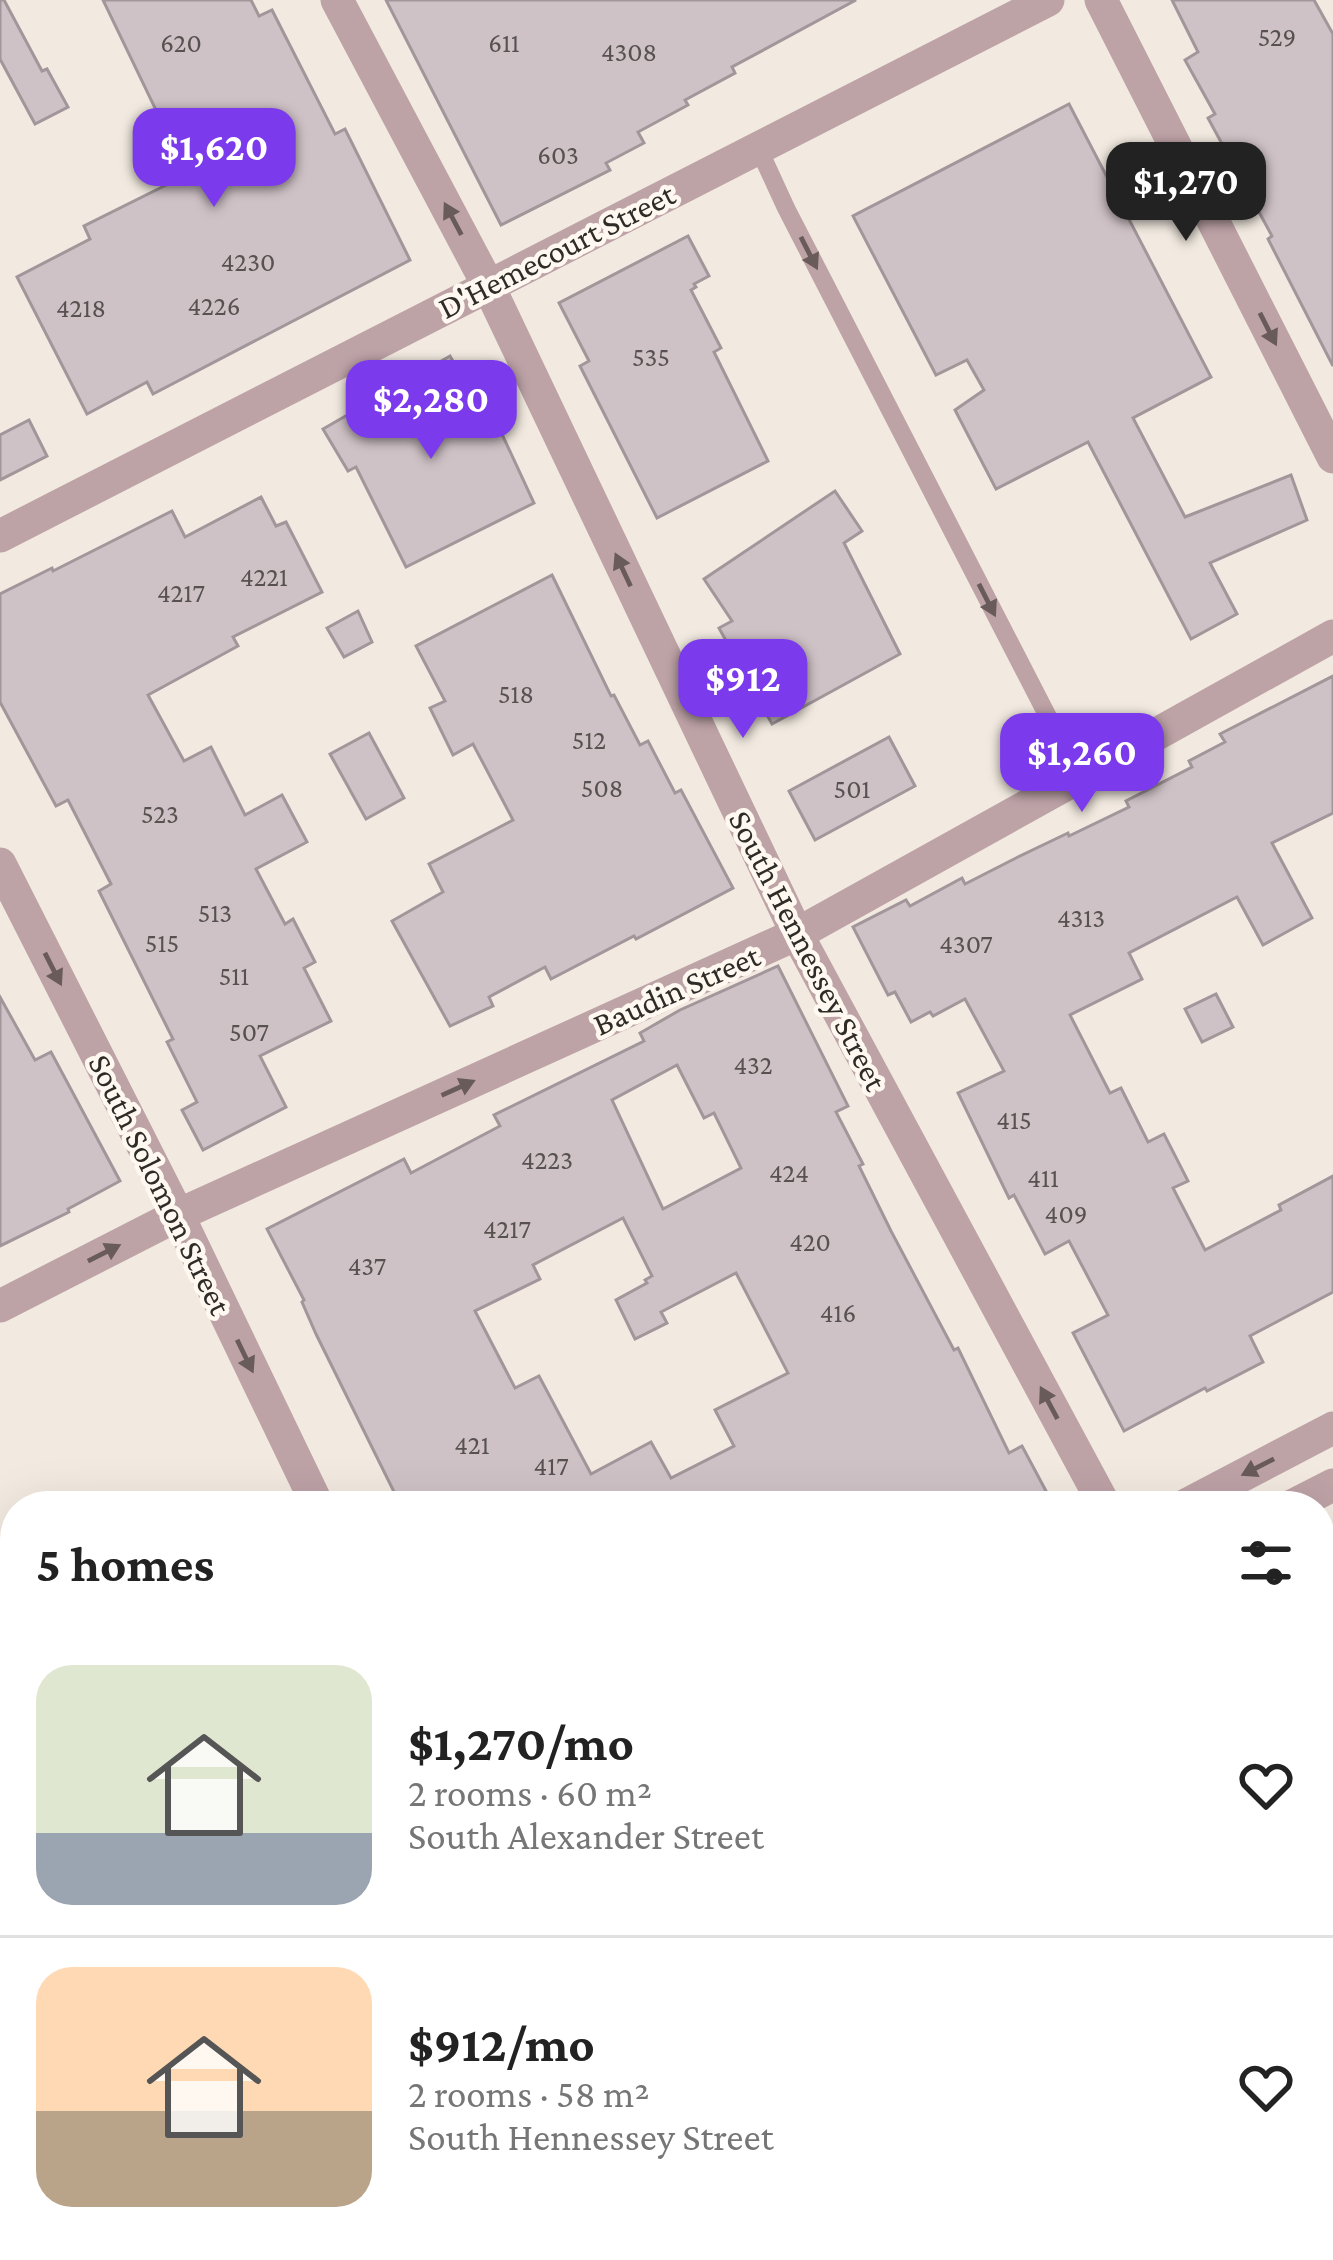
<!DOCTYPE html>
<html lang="en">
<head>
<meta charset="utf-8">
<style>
  :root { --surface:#fff; --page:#f6f6f6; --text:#222; --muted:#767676; --line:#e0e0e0; --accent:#7c3aed }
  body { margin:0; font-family:"Crimson Pro",serif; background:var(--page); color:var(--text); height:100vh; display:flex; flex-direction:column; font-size:45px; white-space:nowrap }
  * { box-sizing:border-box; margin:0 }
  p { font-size:39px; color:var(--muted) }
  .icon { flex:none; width:66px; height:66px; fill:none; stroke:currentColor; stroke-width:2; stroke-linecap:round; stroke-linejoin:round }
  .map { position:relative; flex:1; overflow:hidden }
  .drawer { position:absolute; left:0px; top:1491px; width:1335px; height:771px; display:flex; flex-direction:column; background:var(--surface); border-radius:48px 48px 0 0; box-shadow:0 12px 48px #0002 }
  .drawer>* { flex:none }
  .price { position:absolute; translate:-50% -102px; padding:0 27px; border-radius:24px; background:var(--accent); color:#fff; font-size:39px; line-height:78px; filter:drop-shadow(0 3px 6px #0008) }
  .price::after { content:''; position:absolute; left:50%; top:72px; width:36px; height:27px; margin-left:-18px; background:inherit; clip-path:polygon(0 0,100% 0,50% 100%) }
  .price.active { background:#222; color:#fff }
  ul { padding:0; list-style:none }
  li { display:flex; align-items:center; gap:36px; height:300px; padding:0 36px }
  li+li { border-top:3px solid var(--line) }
  li span { display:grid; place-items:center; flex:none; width:336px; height:240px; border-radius:36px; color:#555 }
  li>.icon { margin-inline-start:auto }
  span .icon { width:144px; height:144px; fill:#fffc; stroke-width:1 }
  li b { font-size:51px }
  h2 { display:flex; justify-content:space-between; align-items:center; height:144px; padding:0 36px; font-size:51px }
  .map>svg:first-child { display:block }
  .green { fill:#b5caa5 }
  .building { fill:#cfc2c7; stroke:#a2969b; stroke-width:3; fill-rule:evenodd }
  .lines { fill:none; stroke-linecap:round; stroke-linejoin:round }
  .service { stroke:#bda2a6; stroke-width:18 }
  .minor { stroke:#bda2a6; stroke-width:33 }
  .oneway { fill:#685b5a }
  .labels { text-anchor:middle; stroke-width:9; stroke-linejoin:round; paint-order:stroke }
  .number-label { font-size:27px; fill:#575250 }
  .street-label { font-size:33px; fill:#2f2c28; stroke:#fef8f0 }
</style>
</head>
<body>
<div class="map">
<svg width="1333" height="2260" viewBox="0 0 1333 2260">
  <rect width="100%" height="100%" fill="#f2eae0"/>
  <path class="green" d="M1320,2031l13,23v187l-36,19h-561l-7,-13h591z"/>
  <g class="building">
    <path d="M0,0h4l38,71 5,-2 21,38 -33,17 -35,-65z"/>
    <path d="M103,0h148l8,16 13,-6 63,124 10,-5 65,131 -257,134 -6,-12 -60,32 -70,-137 73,-38 -6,-13 90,-45 -18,-37 13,-7z"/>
    <path d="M386,0h470l-124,67 3,6 -50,27 3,5 -50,27 6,11 -38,20 4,7 -109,55z"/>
    <path d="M1172,0h142l19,34v332l-65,-127 4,-3 -64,-118 7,-4 -30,-54 13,-8z"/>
    <path d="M1069,104l142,273 -78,41 52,99 106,-42 16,45 -97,43 27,51 -46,25 -103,-197 -92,47 -41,-79 29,-20 -17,-30 -31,15 -83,-159z"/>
    <path d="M688,236l21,40 -15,8 2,3 -5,3 30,58 -7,4 54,109 -111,57 -77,-152 9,-5 -30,-58z"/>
    <path d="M450,356l25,44 4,-2 22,34 33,71 -128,64 -50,-100 -8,4 -25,-42z"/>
    <path d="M29,420l18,36 -47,24v-45z"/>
    <path d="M835,491l27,40 -18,12 56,111 -128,70 -53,-96 13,-7 -28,-42z"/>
    <path d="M261,497l15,29 10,-4 36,70 -89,45 5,9 -90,49 36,66 27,-14 34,68 37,-20 25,47 -51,27 29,55 8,-5 22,43 -11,6 27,53 -71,35 26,51 -83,43 -21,-40 15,-8 -30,-60 6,-3 -74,-148 12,-7 -43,-84 -12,6 -56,-104v-108l52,-26 1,3 119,-60 13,26z"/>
    <path d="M552,575l59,121 3,-1 26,50 8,-4 27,52 6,-3 52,98 -97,51 -2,-3 -83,43 -6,-12 -56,30 4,9 -43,20 -58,-105 51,-29 -14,-28 84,-44 -40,-76 -20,11 -23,-47 15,-7 -29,-55z"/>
    <path d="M358,611l14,31 -28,15 -17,-29z"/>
    <path d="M1333,676v137l-61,30 40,75 -49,27 -26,-48 -108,56 13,26 -72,36 40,78 11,-5 27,54 16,-8 24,47 -15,7 32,62 76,-40 -2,-5 54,-29v116l-83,44 13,26 -56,29 -2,-3 -81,43 -51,-98 35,-18 -39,-74 -24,13 -31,-59 -5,3 -51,-105 46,-22 -39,-72 -32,17 -3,-4 -19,10 -16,-30 -7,3 -35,-68 53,-27 4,6 52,-28 3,6 51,-26 52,-25 1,3 60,-29 -3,-6 66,-34 -3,-6 36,-19 -5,-8z"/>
    <path d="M369,733l35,65 -38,21 -36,-65z"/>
    <path d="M889,737l26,49 -100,54 -26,-49z"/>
    <path d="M778,966l70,140 -12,6 27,52 -4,2 32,65 63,119 4,-2 51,105 13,-7 24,45 -27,15h-618l-85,-172 -14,-32 2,-2 -37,-71 137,-70 7,14 89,-47 -6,-11 150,-74 -4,-8 40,-23zM677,1065l27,53 10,-5 27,55 -78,41 -51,-109zM623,1218l29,58 -7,4 2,3 -31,17 19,39 32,-16 -6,-11 75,-39 52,100 -73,37 19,36 -63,32 -20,-36 -60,32 -52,-98 -24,12 -40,-77 65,-32 -7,-14z"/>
    <path d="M1216,994l17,33 -31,15 -17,-33z"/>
    <path d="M0,997l35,63 16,-8 69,129 -52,28 1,3 -69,34z"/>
  </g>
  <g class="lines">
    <g class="service">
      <path d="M758,147l28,61 293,569"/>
      <path d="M1320,1874l13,-6"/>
      <path d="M640,2260l26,-13"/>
    </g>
    <g class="minor">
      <path d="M337,0l151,285 309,649 308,572"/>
      <path d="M1101,0l232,457"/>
      <path d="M0,536l1048,-536"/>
      <path d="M0,864l178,351 140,291"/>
      <path d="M0,1306l178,-91 619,-281 536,-298"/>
      <path d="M1184,1506l149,-78"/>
      <path d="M1292,1506l41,-21"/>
      <path d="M1320,1919l13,25"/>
      <path d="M0,2104l15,-7"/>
      <path d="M0,2172l15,-8"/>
      <path d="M683,2247l7,13"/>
    </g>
  </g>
  <defs><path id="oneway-solid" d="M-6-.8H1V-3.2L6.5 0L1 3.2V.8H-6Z" transform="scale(3)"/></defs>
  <g class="oneway">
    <use href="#oneway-solid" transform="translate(453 219) rotate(-118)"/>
    <use href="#oneway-solid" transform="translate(809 253) rotate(63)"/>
    <use href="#oneway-solid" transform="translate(1268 329) rotate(63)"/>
    <use href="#oneway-solid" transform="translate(623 570) rotate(-115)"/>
    <use href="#oneway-solid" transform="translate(987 600) rotate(63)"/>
    <use href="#oneway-solid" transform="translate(53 969) rotate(63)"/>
    <use href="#oneway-solid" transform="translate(458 1088) rotate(-24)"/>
    <use href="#oneway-solid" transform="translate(104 1253) rotate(-27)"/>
    <use href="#oneway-solid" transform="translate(245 1356) rotate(64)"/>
    <use href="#oneway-solid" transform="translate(1049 1403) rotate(-118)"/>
    <use href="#oneway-solid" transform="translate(1258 1467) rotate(153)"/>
  </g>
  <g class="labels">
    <g class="number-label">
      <text x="1277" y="46">529</text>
      <text x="181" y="52">620</text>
      <text x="504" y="52">611</text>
      <text x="629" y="61">4308</text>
      <text x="558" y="164">603</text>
      <text x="248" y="271">4230</text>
      <text x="214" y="315">4226</text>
      <text x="81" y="317">4218</text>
      <text x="651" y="366">535</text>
      <text x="264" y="586">4221</text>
      <text x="181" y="602">4217</text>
      <text x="516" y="703">518</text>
      <text x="589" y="749">512</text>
      <text x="602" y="797">508</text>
      <text x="852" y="798">501</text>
      <text x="160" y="823">523</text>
      <text x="215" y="922">513</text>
      <text x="1081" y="927">4313</text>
      <text x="162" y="952">515</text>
      <text x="966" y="953">4307</text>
      <text x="234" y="985">511</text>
      <text x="249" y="1041">507</text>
      <text x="753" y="1074">432</text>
      <text x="1014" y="1129">415</text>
      <text x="547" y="1169">4223</text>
      <text x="789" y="1182">424</text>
      <text x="1043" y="1187">411</text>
      <text x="1066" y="1223">409</text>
      <text x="507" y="1238">4217</text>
      <text x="810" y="1251">420</text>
      <text x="367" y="1275">437</text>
      <text x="838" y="1322">416</text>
      <text x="472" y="1454">421</text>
      <text x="551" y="1475">417</text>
    </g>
    <g class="street-label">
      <text transform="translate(556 250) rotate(-27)" y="12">D'Hemecourt Street</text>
      <text transform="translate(809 950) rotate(63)" y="12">South Hennessey Street</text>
      <text transform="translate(676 989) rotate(-24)" y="12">Baudin Street</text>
      <text transform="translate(161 1184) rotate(64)" y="12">South Solomon Street</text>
    </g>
  </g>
</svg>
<b class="price" style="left:214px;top:210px">$1,620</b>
<b class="price active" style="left:1186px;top:244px">$1,270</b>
<b class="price" style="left:431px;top:462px">$2,280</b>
<b class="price" style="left:743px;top:741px">$912</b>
<b class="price" style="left:1082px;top:815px">$1,260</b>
<section class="drawer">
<h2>5 homes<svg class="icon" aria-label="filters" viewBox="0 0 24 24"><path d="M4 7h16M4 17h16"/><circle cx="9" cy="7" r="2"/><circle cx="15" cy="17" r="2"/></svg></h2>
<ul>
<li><span style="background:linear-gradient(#dfe7d0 70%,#9aa5b1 0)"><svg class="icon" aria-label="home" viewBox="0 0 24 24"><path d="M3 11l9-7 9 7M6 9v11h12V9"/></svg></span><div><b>$1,270/mo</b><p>2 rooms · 60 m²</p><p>South Alexander Street</p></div><svg class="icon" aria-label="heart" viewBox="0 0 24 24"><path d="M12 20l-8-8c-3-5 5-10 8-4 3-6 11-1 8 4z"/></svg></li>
<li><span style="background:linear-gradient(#ffd9b3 60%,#b9a48a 0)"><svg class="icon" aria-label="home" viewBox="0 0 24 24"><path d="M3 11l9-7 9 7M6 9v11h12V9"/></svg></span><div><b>$912/mo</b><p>2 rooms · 58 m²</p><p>South Hennessey Street</p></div><svg class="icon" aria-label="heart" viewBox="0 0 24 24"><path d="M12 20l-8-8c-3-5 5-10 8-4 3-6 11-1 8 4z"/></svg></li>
</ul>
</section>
</div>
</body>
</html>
